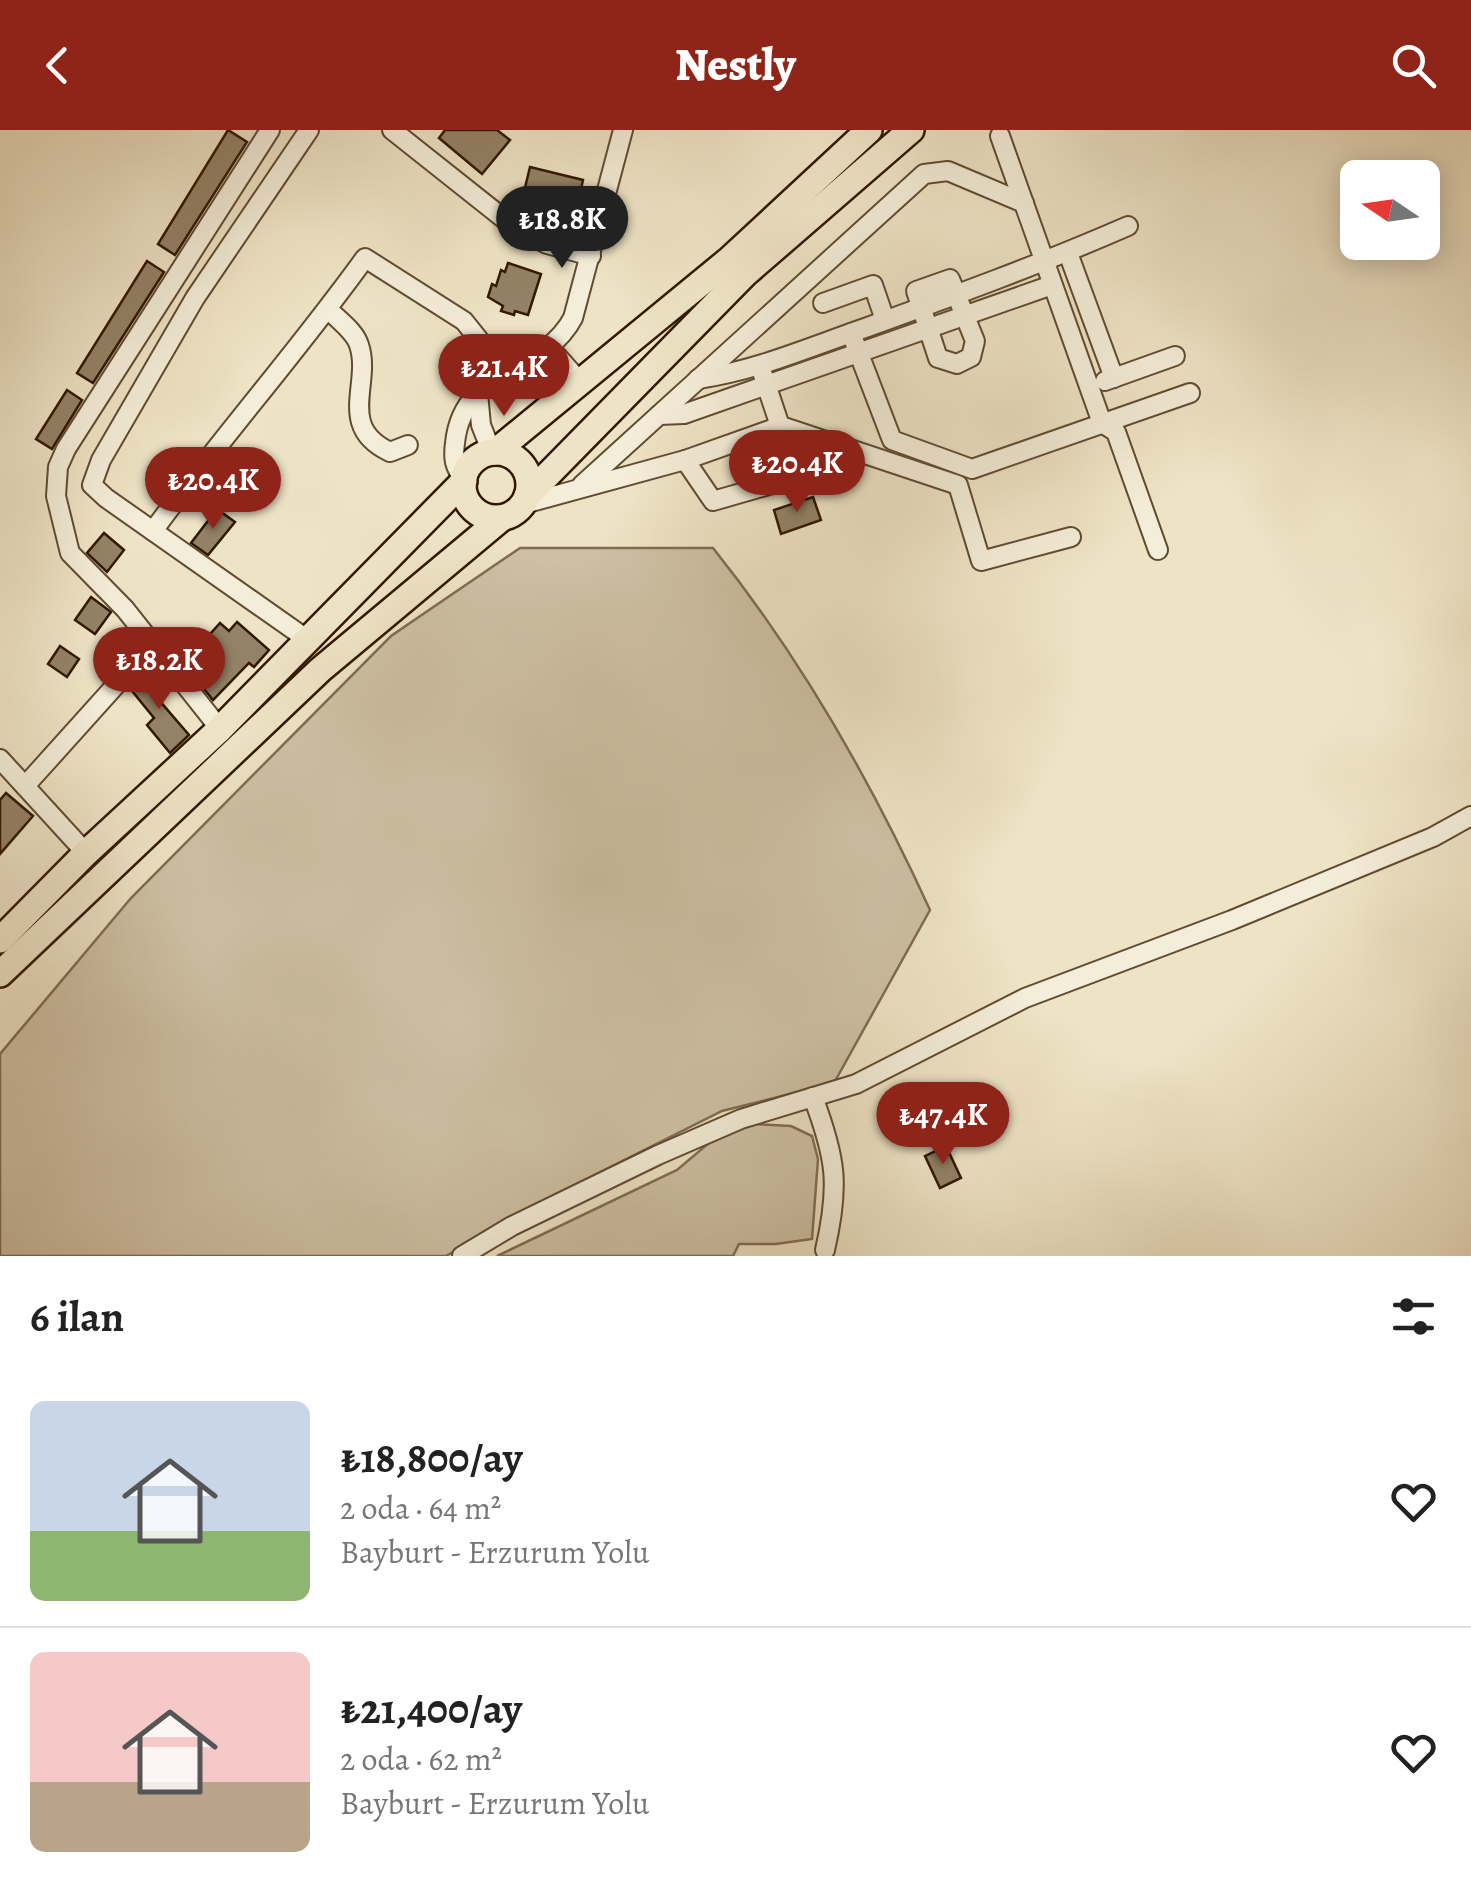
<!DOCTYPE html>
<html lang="tr">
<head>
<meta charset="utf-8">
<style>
  :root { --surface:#fff; --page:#f2f2f2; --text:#222; --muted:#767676; --line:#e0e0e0; --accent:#8f2418 }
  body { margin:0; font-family:Alegreya,serif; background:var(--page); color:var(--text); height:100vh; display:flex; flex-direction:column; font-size:38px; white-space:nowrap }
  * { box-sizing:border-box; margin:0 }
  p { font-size:32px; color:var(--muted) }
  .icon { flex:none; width:55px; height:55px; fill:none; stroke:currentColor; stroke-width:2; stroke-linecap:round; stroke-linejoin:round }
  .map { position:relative; height:1126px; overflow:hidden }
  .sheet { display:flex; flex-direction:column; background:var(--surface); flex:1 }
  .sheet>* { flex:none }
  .needle { width:65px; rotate:283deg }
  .tools { position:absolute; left:1340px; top:30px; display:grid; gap:20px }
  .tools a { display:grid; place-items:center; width:100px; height:100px; border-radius:15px; background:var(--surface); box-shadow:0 5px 25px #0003; font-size:50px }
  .price { position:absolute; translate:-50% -85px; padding:0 22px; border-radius:35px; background:var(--accent); color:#fff; font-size:32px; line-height:65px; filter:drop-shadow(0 2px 5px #0008) }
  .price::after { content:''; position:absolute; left:50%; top:60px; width:30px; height:22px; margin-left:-15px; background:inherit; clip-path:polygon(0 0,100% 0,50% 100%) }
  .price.selected { background:#222; color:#fff }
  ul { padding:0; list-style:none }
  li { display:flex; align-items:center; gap:30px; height:250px; padding:0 30px }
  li+li { border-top:2px solid var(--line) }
  li span { display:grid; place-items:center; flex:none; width:280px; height:200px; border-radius:15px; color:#555 }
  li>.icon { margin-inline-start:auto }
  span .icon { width:120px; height:120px; fill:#fffc; stroke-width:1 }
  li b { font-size:42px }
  h2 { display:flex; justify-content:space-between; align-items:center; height:120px; padding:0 30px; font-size:42px }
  header { display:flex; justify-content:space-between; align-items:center; height:130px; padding:0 30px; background:var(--accent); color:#fff; font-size:45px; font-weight:800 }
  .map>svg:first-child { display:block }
  .green { fill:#cec0a4; stroke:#806c52; stroke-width:2.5 }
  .building { fill:#938266; stroke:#311800; stroke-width:2.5 }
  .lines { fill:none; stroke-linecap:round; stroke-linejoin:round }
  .minor-casing { stroke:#604b31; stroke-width:22 }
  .highway-casing { stroke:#311800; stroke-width:30 }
  .minor { stroke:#f4edd9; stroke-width:18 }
  .highway { stroke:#eee3c5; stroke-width:25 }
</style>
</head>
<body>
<header><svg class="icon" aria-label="back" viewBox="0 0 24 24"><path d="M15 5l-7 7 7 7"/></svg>Nestly<svg class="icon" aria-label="search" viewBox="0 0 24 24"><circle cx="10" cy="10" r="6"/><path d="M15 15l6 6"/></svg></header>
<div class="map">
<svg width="1471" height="1126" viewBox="0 0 1471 1126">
  <rect width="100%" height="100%" fill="#eee3c5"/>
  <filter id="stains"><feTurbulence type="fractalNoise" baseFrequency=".002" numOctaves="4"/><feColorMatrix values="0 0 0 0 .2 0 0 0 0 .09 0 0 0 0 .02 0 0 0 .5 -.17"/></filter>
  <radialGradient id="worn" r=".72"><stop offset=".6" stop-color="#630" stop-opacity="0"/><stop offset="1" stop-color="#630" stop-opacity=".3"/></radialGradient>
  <g class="green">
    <path d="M520,418h193c88,110 159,235 217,362l-96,173 -112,28 -201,101 -75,44h-446v-202l131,-156 260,-262z"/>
    <path d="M755,994l36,2 21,10 6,23 -6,80 -36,5h-37l-6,12h-236l180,-86 39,-33z"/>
  </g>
  <g class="building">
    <path d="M228,0l19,12 -72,113 -17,-11z"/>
    <path d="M445,0h52l13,10 -28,34 -43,-36z"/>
    <path d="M530,37l53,13 -8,37 -54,-13z"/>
    <path d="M147,131l17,11 -71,111 -16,-10z"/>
    <path d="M508,133l33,11 -13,41 -13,-4 -1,4 -13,-4 2,-5 -15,-9 4,-13 4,2 5,-16 4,2z"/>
    <path d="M67,260l15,10 -30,49 -16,-10z"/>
    <path d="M813,367l8,23 -40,14 -7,-24z"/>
    <path d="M217,379l18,13 -27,33 -17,-12z"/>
    <path d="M104,403l20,17 -17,22 -20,-19z"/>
    <path d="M91,467l20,15 -16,22 -20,-14z"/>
    <path d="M237,492l32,28 -15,17 -5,-4 -36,37 -21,-26 10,-12 -9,-9 27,-30 9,8z"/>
    <path d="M60,516l19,13 -12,18 -19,-13z"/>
    <path d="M148,538l20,24 -9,8 30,35 -19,18 -23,-28 7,-7 -22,-27z"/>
    <path d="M6,663l27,23 -33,38v-54z"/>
    <path d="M946,1016l15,32 -21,10 -15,-32z"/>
  </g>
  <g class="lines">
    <defs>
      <g id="minor">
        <path d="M392,0l121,96 34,18 44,12"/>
        <path d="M1000,6l102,287 14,9 42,118"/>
        <path d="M1068,123l46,125"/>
        <path d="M950,149l25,62 -4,16 -14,7 -19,-6 -22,-67z"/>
        <path d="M823,173l50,-18 12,35"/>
        <path d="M328,179c10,11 27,22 31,36 13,38 -23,82 31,107l18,-7"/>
        <path d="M851,203l41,107 80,29 218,-76"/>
        <path d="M549,217l32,36"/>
        <path d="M698,249c57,-8 112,-32 167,-51 88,-32 176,-64 263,-102"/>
        <path d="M1105,251l70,-25"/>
        <path d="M478,263l3,32 11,28"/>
        <path d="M659,285l25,-1 368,-129"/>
        <path d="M685,330l28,41 84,-24 -34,-102"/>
        <path d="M464,349c-10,-12 -11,-21 -9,-36 8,-77 86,-66 118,-125l50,-188"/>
        <path d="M582,355l342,-311 24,-3 76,32"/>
        <path d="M524,374l161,-44 96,-34 177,59 23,76 90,-24"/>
        <path d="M153,401c68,-93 145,-180 212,-273l99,63 16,20 13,39"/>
        <path d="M308,510l-202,-142 -14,-13 9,-25 94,-162 114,-168"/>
        <path d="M220,599l-95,-120 -55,-56 -14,-57 2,-29 8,-18 204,-319"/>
        <path d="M0,629l86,94"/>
        <path d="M25,656l126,-140"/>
        <path d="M813,967c23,61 27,88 12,153"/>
        <path d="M462,1126l50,-30 146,-71 83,-36 115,-35 169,-86 207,-78 201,-83 38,-21"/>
      </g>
      <g id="highway">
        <path d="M495,322l235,-193 139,-129"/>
        <circle cx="496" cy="355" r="33"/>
        <path d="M527,366l218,-222 166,-144"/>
        <path d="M0,810l86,-87 134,-124 244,-248"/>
        <path d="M0,844l320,-304 182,-152"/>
      </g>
    </defs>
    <use href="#minor" class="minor-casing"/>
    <use href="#highway" class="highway-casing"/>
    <use href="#minor" class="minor"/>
    <use href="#highway" class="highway"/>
  </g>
  <rect width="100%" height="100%" filter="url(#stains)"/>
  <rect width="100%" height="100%" fill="url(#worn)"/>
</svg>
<div class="tools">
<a><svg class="needle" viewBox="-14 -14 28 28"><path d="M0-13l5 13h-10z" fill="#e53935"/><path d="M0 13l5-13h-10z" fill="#767676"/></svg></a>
</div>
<b class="price selected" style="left:562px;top:141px">₺18.8K</b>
<b class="price" style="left:504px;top:289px">₺21.4K</b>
<b class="price" style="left:797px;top:385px">₺20.4K</b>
<b class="price" style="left:213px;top:402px">₺20.4K</b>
<b class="price" style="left:159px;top:582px">₺18.2K</b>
<b class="price" style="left:943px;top:1037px">₺47.4K</b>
</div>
<section class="sheet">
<h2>6 ilan<svg class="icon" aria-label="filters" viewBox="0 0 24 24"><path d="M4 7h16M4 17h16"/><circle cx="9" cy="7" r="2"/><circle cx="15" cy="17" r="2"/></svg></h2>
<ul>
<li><span style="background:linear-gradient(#c9d6e8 65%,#8fb573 0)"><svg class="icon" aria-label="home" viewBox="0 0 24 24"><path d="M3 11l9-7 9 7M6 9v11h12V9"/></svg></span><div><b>₺18,800/ay</b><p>2 oda · 64 m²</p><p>Bayburt - Erzurum Yolu</p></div><svg class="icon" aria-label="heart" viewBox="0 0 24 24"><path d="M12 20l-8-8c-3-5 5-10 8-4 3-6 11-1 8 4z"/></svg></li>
<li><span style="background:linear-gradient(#f6c9c9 65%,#b9a48a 0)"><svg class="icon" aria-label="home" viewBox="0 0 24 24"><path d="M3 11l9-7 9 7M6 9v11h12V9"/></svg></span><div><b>₺21,400/ay</b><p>2 oda · 62 m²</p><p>Bayburt - Erzurum Yolu</p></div><svg class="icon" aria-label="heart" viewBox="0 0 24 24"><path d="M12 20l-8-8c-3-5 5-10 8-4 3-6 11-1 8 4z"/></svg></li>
</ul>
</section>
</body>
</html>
